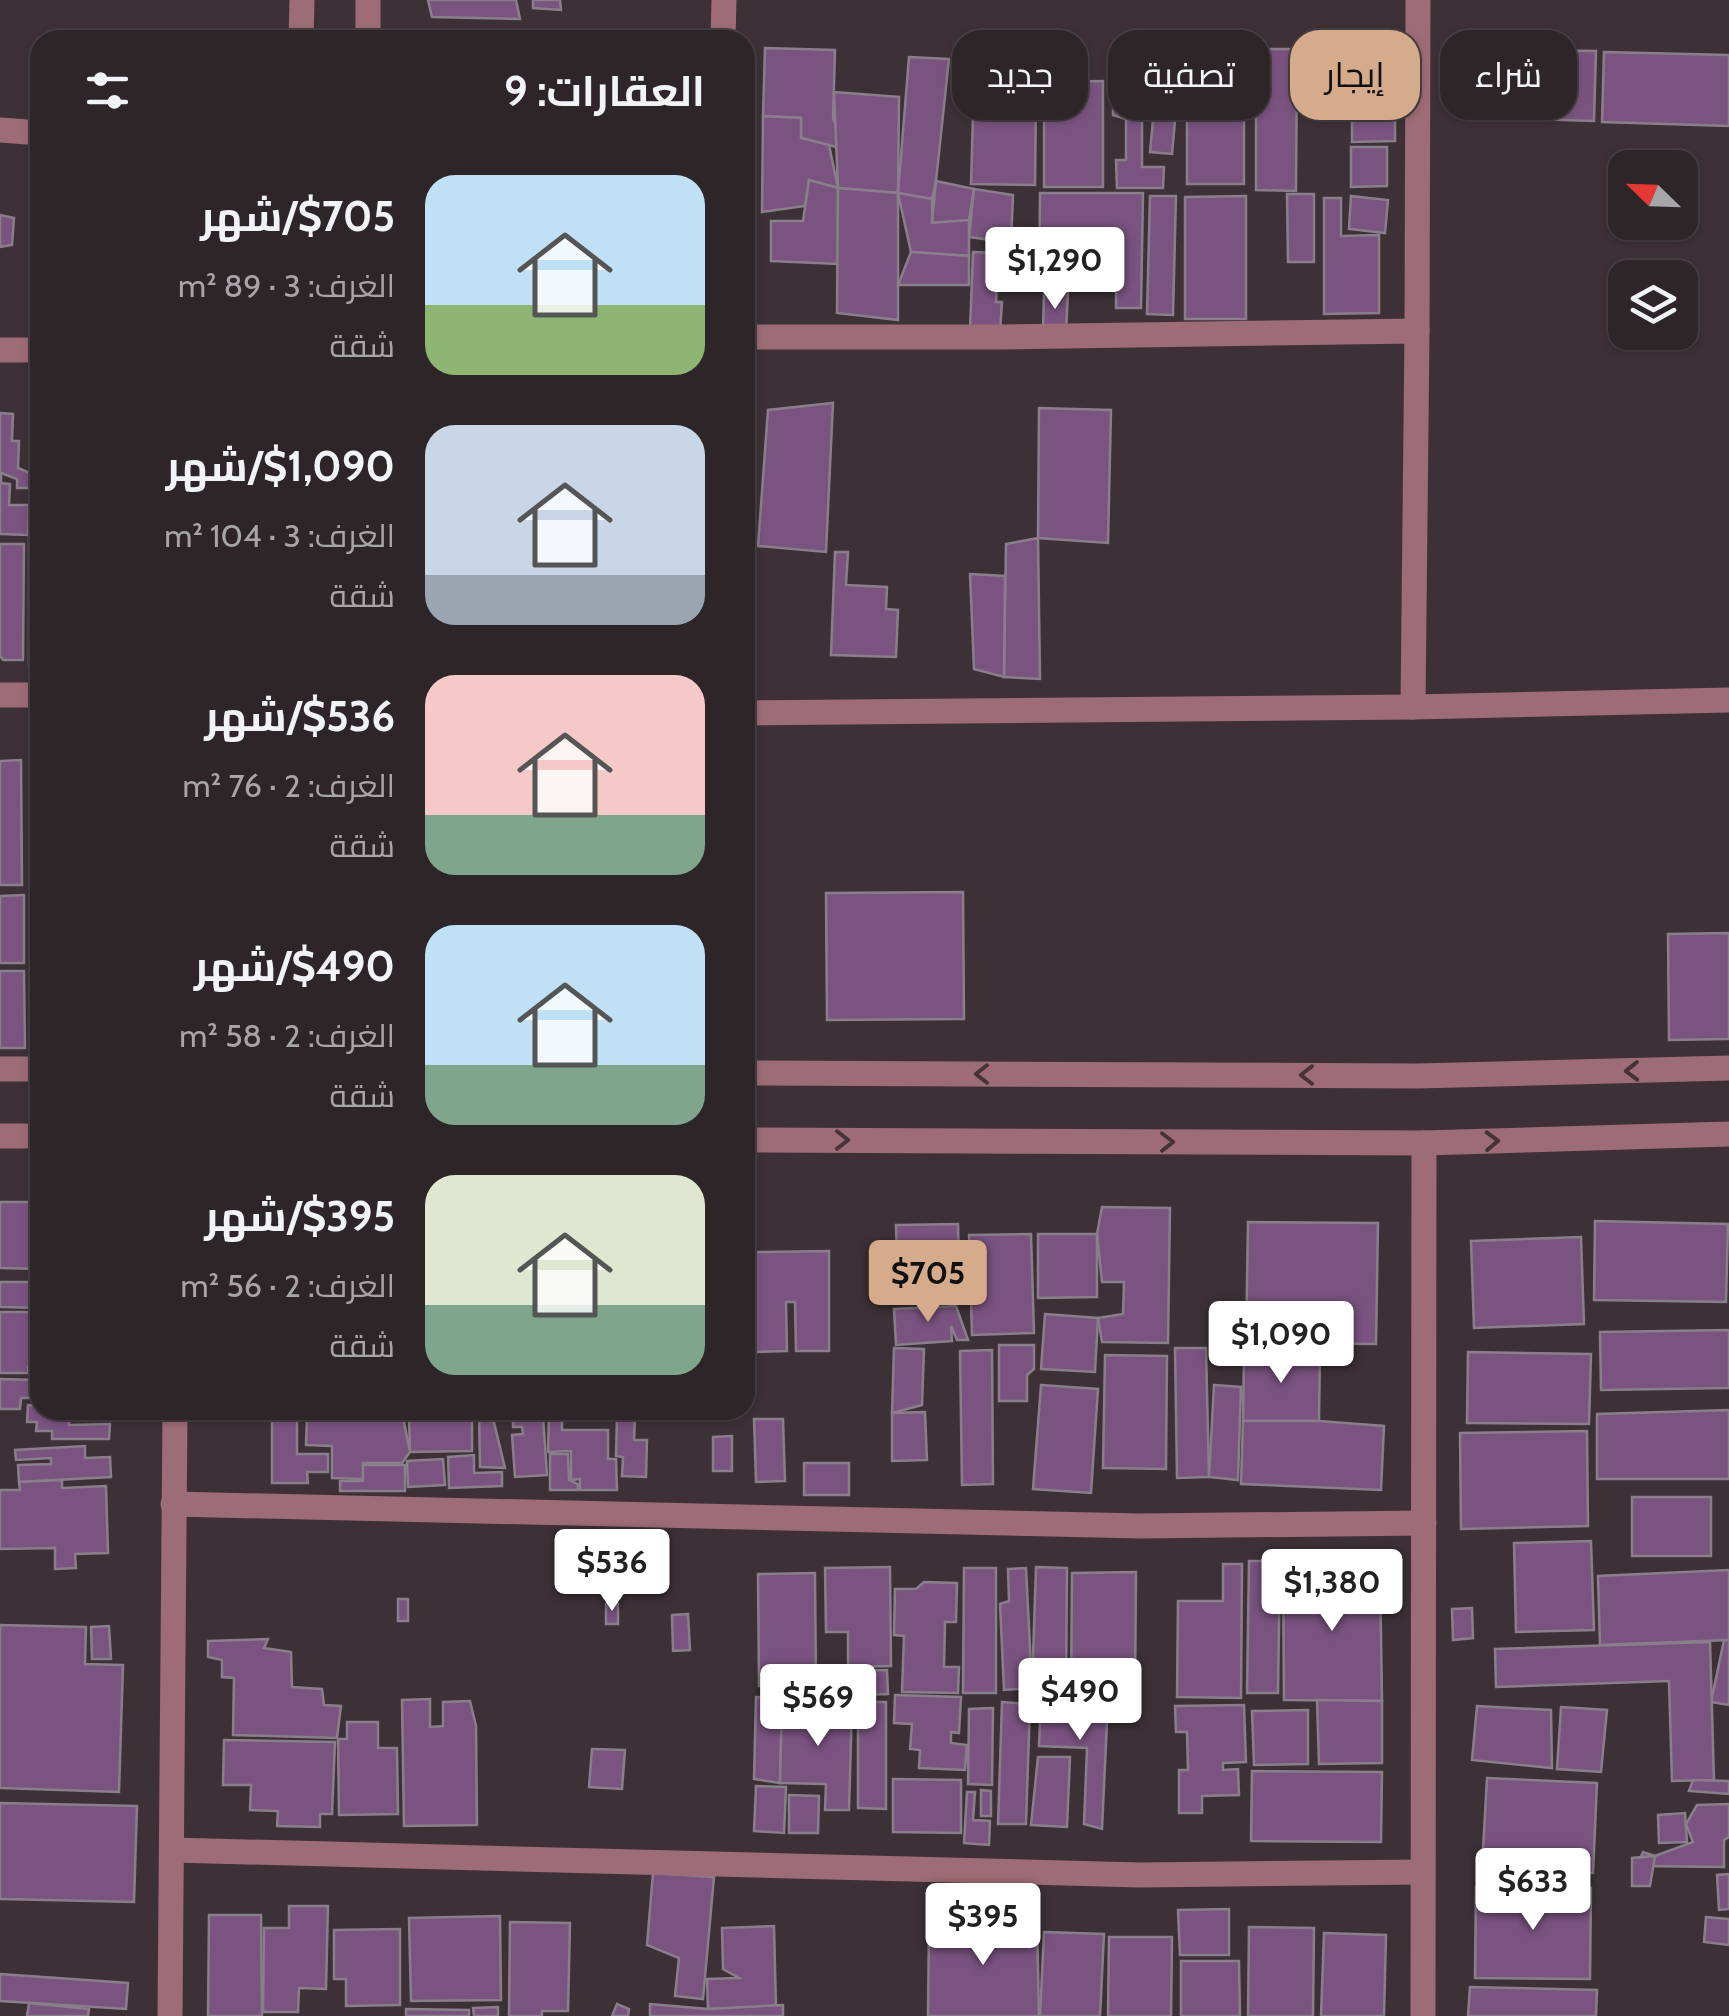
<!DOCTYPE html>
<html lang="ar">
<head>
<meta charset="utf-8">
<style>
  :root { --surface:#2e2529; --page:#3a3135; --text:#f1f3f6; --muted:#a7a5a8; --line:#494246; --accent:#d6ab8b }
  body { margin:0; font-family:Cabin,Cairo,sans-serif; background:var(--page); color:var(--text); direction:rtl; height:100vh; display:flex; flex-direction:column; font-size:38px; white-space:nowrap }
  * { box-sizing:border-box; margin:0 }
  p { font-size:32px; color:var(--muted) }
  .icon { flex:none; width:55px; height:55px; fill:none; stroke:currentColor; stroke-width:2; stroke-linecap:round; stroke-linejoin:round }
  .map { position:relative; flex:1; overflow:hidden; direction:ltr }
  .side { position:absolute; left:30px; top:30px; width:725px; height:1390px; display:flex; flex-direction:column; background:var(--surface); border-radius:30px; box-shadow:0 2px 8px #0004,0 0 0 2px var(--line); direction:rtl }
  .side>* { flex:none }
  .banner { position:absolute; left:785px; top:30px; width:792px; height:90px; direction:rtl; display:flex; gap:20px }
  .needle { width:65px; rotate:293deg }
  .controls { position:absolute; left:1608px; top:150px; display:grid; gap:20px }
  .controls a { display:grid; place-items:center; width:90px; height:90px; border-radius:20px; background:var(--surface); box-shadow:0 2px 8px #0004,0 0 0 2px var(--line); font-size:50px }
  .price { position:absolute; translate:-50% -85px; padding:0 22px; border-radius:10px; background:#fff; color:#222; font-size:32px; line-height:65px; filter:drop-shadow(0 2px 5px #0008) }
  .price::after { content:''; position:absolute; left:50%; top:60px; width:30px; height:22px; margin-left:-15px; background:inherit; clip-path:polygon(0 0,100% 0,50% 100%) }
  .price.current { background:var(--accent); color:#111 }
  ul { padding:0; list-style:none }
  li { display:flex; align-items:center; gap:30px; height:250px; padding:0 50px }
  li span { display:grid; place-items:center; flex:none; width:280px; height:200px; border-radius:30px; color:#555 }
  li>.icon { margin-inline-start:auto }
  span .icon { width:120px; height:120px; fill:#fffc; stroke-width:1 }
  li b { font-size:42px }
  h2 { display:flex; justify-content:space-between; align-items:center; height:120px; padding:0 50px; font-size:42px }
  .chip { padding:0 35px; border-radius:30px; background:var(--surface); box-shadow:0 2px 8px #0004,0 0 0 2px var(--line); font-size:35px; line-height:90px }
  .chip.current { background:var(--accent); color:#111 }
  .map>svg:first-child { display:block }
  .building { fill:#7a5380; stroke:#897f8a; stroke-width:2.5 }
  .lines { fill:none; stroke-linecap:round; stroke-linejoin:round }
  .minor { stroke:#9e6c76; stroke-width:25 }
  .oneway { stroke:#463338 }
</style>
</head>
<body>
<div class="map">
<svg width="1729" height="2016" viewBox="0 0 1729 2016">
  <rect width="100%" height="100%" fill="#3d3137"/>
  <g class="building">
    <path d="M428,0h88l4,19 -88,-2z"/>
    <path d="M533,0h27l1,10 -28,-2z"/>
    <path d="M1325,44h70v97l-43,1v-24h-27z"/>
    <path d="M765,48l70,2 -2,68 11,31 -43,-11v-20l-38,-2z"/>
    <path d="M1256,49h41l-1,142 -40,-1z"/>
    <path d="M1187,50h21l18,15 18,1v118h-57z"/>
    <path d="M1534,50l62,1 -2,70 -63,-2z"/>
    <path d="M1604,52l125,3v71l-127,-4z"/>
    <path d="M909,57l40,2 -13,122 -4,18 -34,-6z"/>
    <path d="M1521,59l2,28 -40,2 -1,-27z"/>
    <path d="M1113,67h45v10l-11,1v10h-5v79h22l-1,21h-46l-1,-28h10v-41l-13,-4z"/>
    <path d="M974,80l19,1 -1,15 44,1 -1,88 -64,-1z"/>
    <path d="M1150,80h28l1,34 -28,1z"/>
    <path d="M1103,81v106h-59v-105z"/>
    <path d="M834,92l65,5 -1,96 -60,-5z"/>
    <path d="M763,116l38,2v20l28,7 9,43 -29,-8 -4,26 -43,6z"/>
    <path d="M1153,120l22,1 -3,33 -22,-2z"/>
    <path d="M1351,147h36v39l-36,1z"/>
    <path d="M809,180l29,8v76l-67,-3v-40h32z"/>
    <path d="M936,181l38,8 -5,31 -37,3z"/>
    <path d="M838,188l60,5v127l-61,-7z"/>
    <path d="M974,189l39,6 -2,48 -42,-6z"/>
    <path d="M898,193l34,6v24l37,-3v36l-58,-4z"/>
    <path d="M1040,193h103l-2,115h-25v-24l-77,-1z"/>
    <path d="M1287,194h27v68h-26z"/>
    <path d="M1150,196h26l-3,119 -26,-1z"/>
    <path d="M1246,196v123h-61v-122z"/>
    <path d="M1351,196l37,4 -3,33 -36,-4z"/>
    <path d="M1324,198h17v38l38,-1v78l-55,1z"/>
    <path d="M0,215l14,3 -2,27 -12,2z"/>
    <path d="M911,252l58,4v29h-71z"/>
    <path d="M973,252l26,1 -3,49h6l-2,29 -30,-1z"/>
    <path d="M1044,291l24,1 -2,41 -23,-1z"/>
    <path d="M833,403l-7,149 -68,-6 10,-136z"/>
    <path d="M1039,408l72,2 -3,133 -70,-5z"/>
    <path d="M0,413l13,1 -1,27h7l-1,27 12,5 -1,15h-12v-9l-16,-6v10l9,1 -1,21h20l-1,30 -28,-1z"/>
    <path d="M32,422h8v40h-10z"/>
    <path d="M33,498l7,1v29l-9,-1z"/>
    <rect x="29" y="536" width="11" height="128"/>
    <path d="M1038,538l2,141 -36,-2 2,-133z"/>
    <path d="M0,544h24l-1,116h-20l-3,-4z"/>
    <path d="M835,552h13l-2,33 41,2 -1,22 12,1 -2,47 -65,-2z"/>
    <path d="M970,574l35,2 -1,101 -30,-8z"/>
    <path d="M33,751h7v127h-10z"/>
    <path d="M21,760l1,125h-22v-124z"/>
    <path d="M963,892l1,127 -137,1 -1,-127z"/>
    <path d="M24,895v68h-24v-67z"/>
    <path d="M1729,933v106l-60,1 -1,-106z"/>
    <path d="M0,971h24l1,77h-25z"/>
    <path d="M0,1202h40v67l-40,-1z"/>
    <path d="M1102,1207l68,1 -2,135 -66,-1 -4,-24 25,-4 1,-32h-22l-5,-48z"/>
    <path d="M1595,1221l133,3 -2,78 -132,-2z"/>
    <path d="M1248,1222l130,1 -2,121 -130,-1z"/>
    <path d="M958,1224l2,76 -62,1 -2,-76z"/>
    <path d="M1031,1234l3,99 -62,2 -3,-100z"/>
    <path d="M1038,1234h59v63l-59,1z"/>
    <path d="M1581,1237l3,87 -110,4 -3,-87z"/>
    <path d="M745,1243h7l1,39h-8z"/>
    <path d="M829,1251v100h-33l-1,-49h-9l1,49 -31,1v-100z"/>
    <path d="M0,1282h40v26l-40,-1z"/>
    <path d="M956,1306l12,34h-11l-6,-14 1,15 -56,4 -2,-36z"/>
    <path d="M0,1312h40v63h-2v-8h-10v6h-28z"/>
    <path d="M1045,1314l53,4 -3,54 -54,-3z"/>
    <path d="M1729,1330v58l-128,2 -1,-58z"/>
    <path d="M999,1345h35v24l-7,6v26h-28z"/>
    <path d="M894,1348l30,1 -2,56 -30,8z"/>
    <path d="M1175,1348h31l3,129 -32,1z"/>
    <path d="M992,1350l1,134 -31,1 -2,-134z"/>
    <path d="M1244,1351l76,1 -1,69h-76z"/>
    <path d="M1468,1352l123,2 -2,70 -122,-1z"/>
    <path d="M1105,1355l62,1 -1,113 -63,-1z"/>
    <path d="M0,1379l40,1v18h-19l-1,11h-20z"/>
    <path d="M1041,1385l57,4 -7,104 -58,-4z"/>
    <path d="M1214,1385l27,2 -3,93 -29,-3z"/>
    <path d="M28,1405l12,1v4l29,1v14l41,-1 -1,15h-57v-8h-16l1,-9h-10z"/>
    <path d="M77,1410h31v7l-32,-2z"/>
    <path d="M272,1410h25v44h31v18h-21l1,11h-36z"/>
    <path d="M342,1410h27v5h-26z"/>
    <path d="M377,1410h95v41l-62,1 -1,-35 -32,1z"/>
    <path d="M479,1410h12l14,58 -25,-1z"/>
    <path d="M508,1410h30v4l-30,-1z"/>
    <path d="M701,1410h36v8l-35,1z"/>
    <path d="M1729,1410v69h-132v-65z"/>
    <path d="M925,1412l2,48 -35,1v-48z"/>
    <path d="M549,1413h13v17h46v29h8l1,31h-37v-11l-9,1v-29l-23,1z"/>
    <path d="M369,1415l8,3 26,-1 7,35 -8,11h-39v16l-31,-1v-32l-26,-1 1,-28z"/>
    <path d="M617,1415l18,1 -1,24h13l-1,37 -24,-1 1,-19 -7,-1z"/>
    <path d="M543,1416l4,59 -32,2 -3,-42 11,-1 -1,-7h-9v-8z"/>
    <path d="M754,1419h29l2,62 -29,1z"/>
    <path d="M1243,1421h76l65,5 -3,64 -140,-6z"/>
    <path d="M1587,1431l1,95 -127,3 -1,-96z"/>
    <path d="M732,1436v35h-19v-34z"/>
    <path d="M85,1446v12l25,-1 1,20 -92,5 -1,-17 33,-1v-6l-35,2 -1,-10z"/>
    <path d="M550,1454h18l1,26 9,4v6h-28z"/>
    <path d="M474,1455v18l28,-1v14l-53,2 -1,-31z"/>
    <path d="M443,1459l2,26 -37,2 -1,-26z"/>
    <rect x="804" y="1463" width="45" height="32"/>
    <path d="M363,1465h42v26h-65v-10h23z"/>
    <path d="M62,1480v8l44,-2 2,67 -33,1 1,14 -21,1v-21l-55,1v-59h20l-1,-8z"/>
    <rect x="1632" y="1497" width="79" height="59"/>
    <path d="M1591,1541l3,89 -78,2 -2,-89z"/>
    <path d="M1249,1561h31l-2,132h-31z"/>
    <path d="M1223,1564h19l-1,134 -64,-1 1,-96h45z"/>
    <path d="M890,1567l1,99 -43,1v-35h-22l-1,-64z"/>
    <path d="M1036,1567l31,1 -1,123 -34,-3z"/>
    <path d="M1380,1567l2,134 -98,-1 -1,-132z"/>
    <path d="M964,1568h32v125h-33z"/>
    <path d="M1026,1568l6,120 -28,2 -4,-86 9,-3 -1,-32z"/>
    <path d="M1729,1570v70l-129,5 -2,-69z"/>
    <path d="M1136,1572l-1,124h-64l1,-123z"/>
    <path d="M815,1573l1,112 -57,1 -1,-112z"/>
    <path d="M924,1582l33,1 -1,39h-11l-1,45h15l-1,26 -56,-1 2,-56 -10,-1 1,-46h21z"/>
    <rect x="398" y="1599" width="10" height="22"/>
    <rect x="606" y="1604" width="12" height="20"/>
    <path d="M1472,1608l1,30 -20,2 -1,-31z"/>
    <path d="M688,1614l2,36 -17,1 -1,-36z"/>
    <path d="M0,1625l86,2 -1,37 38,1 -4,127 -119,-4z"/>
    <path d="M109,1626l2,33h-19l-1,-32z"/>
    <path d="M268,1639l-4,9 27,4 1,35 30,2 2,16 17,1 -4,32 -104,-3 1,-57 -12,-1v-17l-14,-3v-16z"/>
    <path d="M1724,1640h5v65l-18,-3z"/>
    <path d="M1710,1642l4,138 -42,1 -3,-100 -173,6 -1,-38z"/>
    <path d="M887,1670l1,24 -62,2 -1,-25z"/>
    <path d="M895,1695l66,2 -2,36 -8,-1v11l16,2 -2,25 -46,-2 1,-18 -10,-1 2,-25 -18,-1z"/>
    <path d="M756,1697l31,1 -5,4 -2,81 -26,-4z"/>
    <path d="M1041,1698l67,3 -6,128 -18,-5 3,-76 -48,-2z"/>
    <path d="M430,1699v28l13,-1v-24l27,-1 6,25 1,99 -73,1 -2,-126z"/>
    <path d="M1317,1700l65,1v62l-63,1z"/>
    <path d="M782,1702l70,2 -3,106h-24l1,-26 -46,-1z"/>
    <path d="M858,1702h28v107l-28,-1z"/>
    <path d="M1002,1702l28,2 -4,120h-28z"/>
    <path d="M1244,1705l2,57 -23,1v7l15,-1 1,26 -37,1v17h-23v-43h9l-1,-38h-11l-1,-26z"/>
    <path d="M1477,1706l74,4 1,58 -80,-8z"/>
    <path d="M1561,1707l46,3 -6,62 -44,-3z"/>
    <path d="M993,1708l-1,77 -24,-1 1,-75z"/>
    <path d="M1308,1710v54l-54,1 -2,-54z"/>
    <path d="M347,1722h31v26h19l1,66 -59,1 -1,-76h9z"/>
    <path d="M224,1740l111,2 -3,72h-12v13l-43,-1 1,-15 -28,-1 1,-25h-28z"/>
    <path d="M592,1749l33,1 -3,39 -33,-2z"/>
    <path d="M1038,1757h32l-3,70 -36,-2z"/>
    <path d="M1252,1771l130,1 -1,70 -130,-1z"/>
    <path d="M1487,1778l110,5 -4,90 -111,-5z"/>
    <path d="M893,1779l68,1v53l-68,-1z"/>
    <path d="M1693,1780l36,1v13l-40,-3z"/>
    <path d="M756,1786l30,1 -2,46 -30,-2z"/>
    <path d="M981,1790l10,1v25h-10z"/>
    <path d="M967,1792h8l-2,28 17,1 -1,24 -25,-2z"/>
    <path d="M789,1795l30,1 -1,37h-29z"/>
    <path d="M0,1803l137,3 -3,96 -134,-3z"/>
    <path d="M1729,1804v33l-5,3v27l-87,-1 6,-14 12,4 38,-14 -7,-18 11,-19z"/>
    <path d="M1685,1813l2,29 -28,1 -1,-28z"/>
    <path d="M1655,1856l-5,30h-18v-28z"/>
    <path d="M653,1873l61,4 -11,122 -28,-3 4,-38 -32,-13z"/>
    <path d="M1729,1874v35l-10,1 -2,-35z"/>
    <path d="M1476,1887l115,1 -1,91 -115,-1z"/>
    <path d="M289,1906h39l-2,83 -27,-1 -1,24h-35l1,-84h25z"/>
    <path d="M1229,1909v46h-49l-2,-45z"/>
    <path d="M209,1915h52l1,101h-54z"/>
    <path d="M500,1916l1,84 -90,1 -2,-83z"/>
    <path d="M1706,1917l23,2v26l-25,-3z"/>
    <path d="M929,1920l108,1 2,95h-111z"/>
    <path d="M510,1922l60,1 -2,88h-26v5h-33z"/>
    <path d="M774,1926l2,81 -68,2 -1,-30 32,-1 -16,-9 -1,-41z"/>
    <path d="M1249,1927l65,1 -1,88h-65z"/>
    <path d="M400,1929v76l-54,1v-27h-12v-49z"/>
    <path d="M1044,1932l60,2 -4,82h-60z"/>
    <path d="M1324,1933l62,2 -2,81h-63z"/>
    <path d="M1109,1937h63l-1,79h-63z"/>
    <path d="M1181,1961h58l1,55h-59z"/>
    <path d="M0,1974l128,9 -2,26 -126,-8z"/>
    <path d="M1470,1987l127,3 -1,26h-128z"/>
    <path d="M29,2003l60,6 -1,7h-61z"/>
    <path d="M617,2004l12,5 -1,7h-16z"/>
    <path d="M650,2004l58,5 75,-4v11h-133z"/>
    <path d="M498,2007v9h-24l-1,-8z"/>
    <path d="M406,2009l63,1v6h-63z"/>
  </g>
  <g class="lines">
    <g class="minor">
      <path d="M301,40l1,-40"/>
      <path d="M368,40v-40"/>
      <path d="M723,40l1,-40"/>
      <path d="M0,130l40,3"/>
      <path d="M745,337h255l417,-6"/>
      <path d="M0,350h40"/>
      <path d="M0,695h40"/>
      <path d="M1413,707l4,-376 1,-331"/>
      <path d="M745,713l668,-6 316,-7"/>
      <path d="M0,1069h40"/>
      <path d="M745,1073l672,3 312,-8"/>
      <path d="M0,1136h40"/>
      <path d="M745,1140l679,3 305,-9"/>
      <path d="M173,1504l968,22 283,-3"/>
      <path d="M172,1850l969,25 281,-3"/>
      <path d="M170,2016l5,-606"/>
      <path d="M1423,2016l1,-873"/>
    </g>
  </g>
  <defs><path id="oneway-chevron" d="M-2-3.5L2.5 0L-2 3.5" fill="none" stroke-width="1.6" stroke-linecap="round" stroke-linejoin="round" transform="scale(2.5)"/></defs>
  <g class="oneway">
    <use href="#oneway-chevron" transform="translate(1632 1071) rotate(179)"/>
    <use href="#oneway-chevron" transform="translate(982 1074) rotate(-180)"/>
    <use href="#oneway-chevron" transform="translate(1307 1075) rotate(-180)"/>
    <use href="#oneway-chevron" transform="translate(842 1140)"/>
    <use href="#oneway-chevron" transform="translate(1492 1141) rotate(-2)"/>
    <use href="#oneway-chevron" transform="translate(1167 1142)"/>
  </g>
</svg>
<div class="controls">
<a><svg class="needle" viewBox="-14 -14 28 28"><path d="M0-13l5 13h-10z" fill="#e53935"/><path d="M0 13l5-13h-10z" fill="#a7a5a8"/></svg></a>
<a><svg class="icon" aria-label="layers" viewBox="0 0 24 24"><path d="M12 4l9 5-9 5-9-5zM3 14l9 5 9-5"/></svg></a>
</div>
<b class="price" style="left:1055px;top:312px">$1,290</b>
<b class="price current" style="left:928px;top:1325px">$705</b>
<b class="price" style="left:1281px;top:1386px">$1,090</b>
<b class="price" style="left:612px;top:1614px">$536</b>
<b class="price" style="left:1332px;top:1634px">$1,380</b>
<b class="price" style="left:1080px;top:1743px">$490</b>
<b class="price" style="left:818px;top:1749px">$569</b>
<b class="price" style="left:1533px;top:1933px">$633</b>
<b class="price" style="left:983px;top:1968px">$395</b>
<div class="banner">
<a class="chip">شراء</a>
<a class="chip current">إيجار</a>
<a class="chip">تصفية</a>
<a class="chip">جديد</a>
</div>
<section class="side">
<h2>العقارات: 9<svg class="icon" aria-label="filters" viewBox="0 0 24 24"><path d="M4 7h16M4 17h16"/><circle cx="9" cy="7" r="2"/><circle cx="15" cy="17" r="2"/></svg></h2>
<ul>
<li><span style="background:linear-gradient(#bfe0f5 65%,#8fb573 0)"><svg class="icon" aria-label="home" viewBox="0 0 24 24"><path d="M3 11l9-7 9 7M6 9v11h12V9"/></svg></span><div><b>$705/شهر</b><p>الغرف: 3 · 89 m²</p><p>شقة</p></div></li>
<li><span style="background:linear-gradient(#c9d6e8 75%,#9aa5b1 0)"><svg class="icon" aria-label="home" viewBox="0 0 24 24"><path d="M3 11l9-7 9 7M6 9v11h12V9"/></svg></span><div><b>$1,090/شهر</b><p>الغرف: 3 · 104 m²</p><p>شقة</p></div></li>
<li><span style="background:linear-gradient(#f6c9c9 70%,#7fa58c 0)"><svg class="icon" aria-label="home" viewBox="0 0 24 24"><path d="M3 11l9-7 9 7M6 9v11h12V9"/></svg></span><div><b>$536/شهر</b><p>الغرف: 2 · 76 m²</p><p>شقة</p></div></li>
<li><span style="background:linear-gradient(#bfe0f5 70%,#7fa58c 0)"><svg class="icon" aria-label="home" viewBox="0 0 24 24"><path d="M3 11l9-7 9 7M6 9v11h12V9"/></svg></span><div><b>$490/شهر</b><p>الغرف: 2 · 58 m²</p><p>شقة</p></div></li>
<li><span style="background:linear-gradient(#dfe7d0 65%,#7fa58c 0)"><svg class="icon" aria-label="home" viewBox="0 0 24 24"><path d="M3 11l9-7 9 7M6 9v11h12V9"/></svg></span><div><b>$395/شهر</b><p>الغرف: 2 · 56 m²</p><p>شقة</p></div></li>
</ul>
</section>
</div>
</body>
</html>
